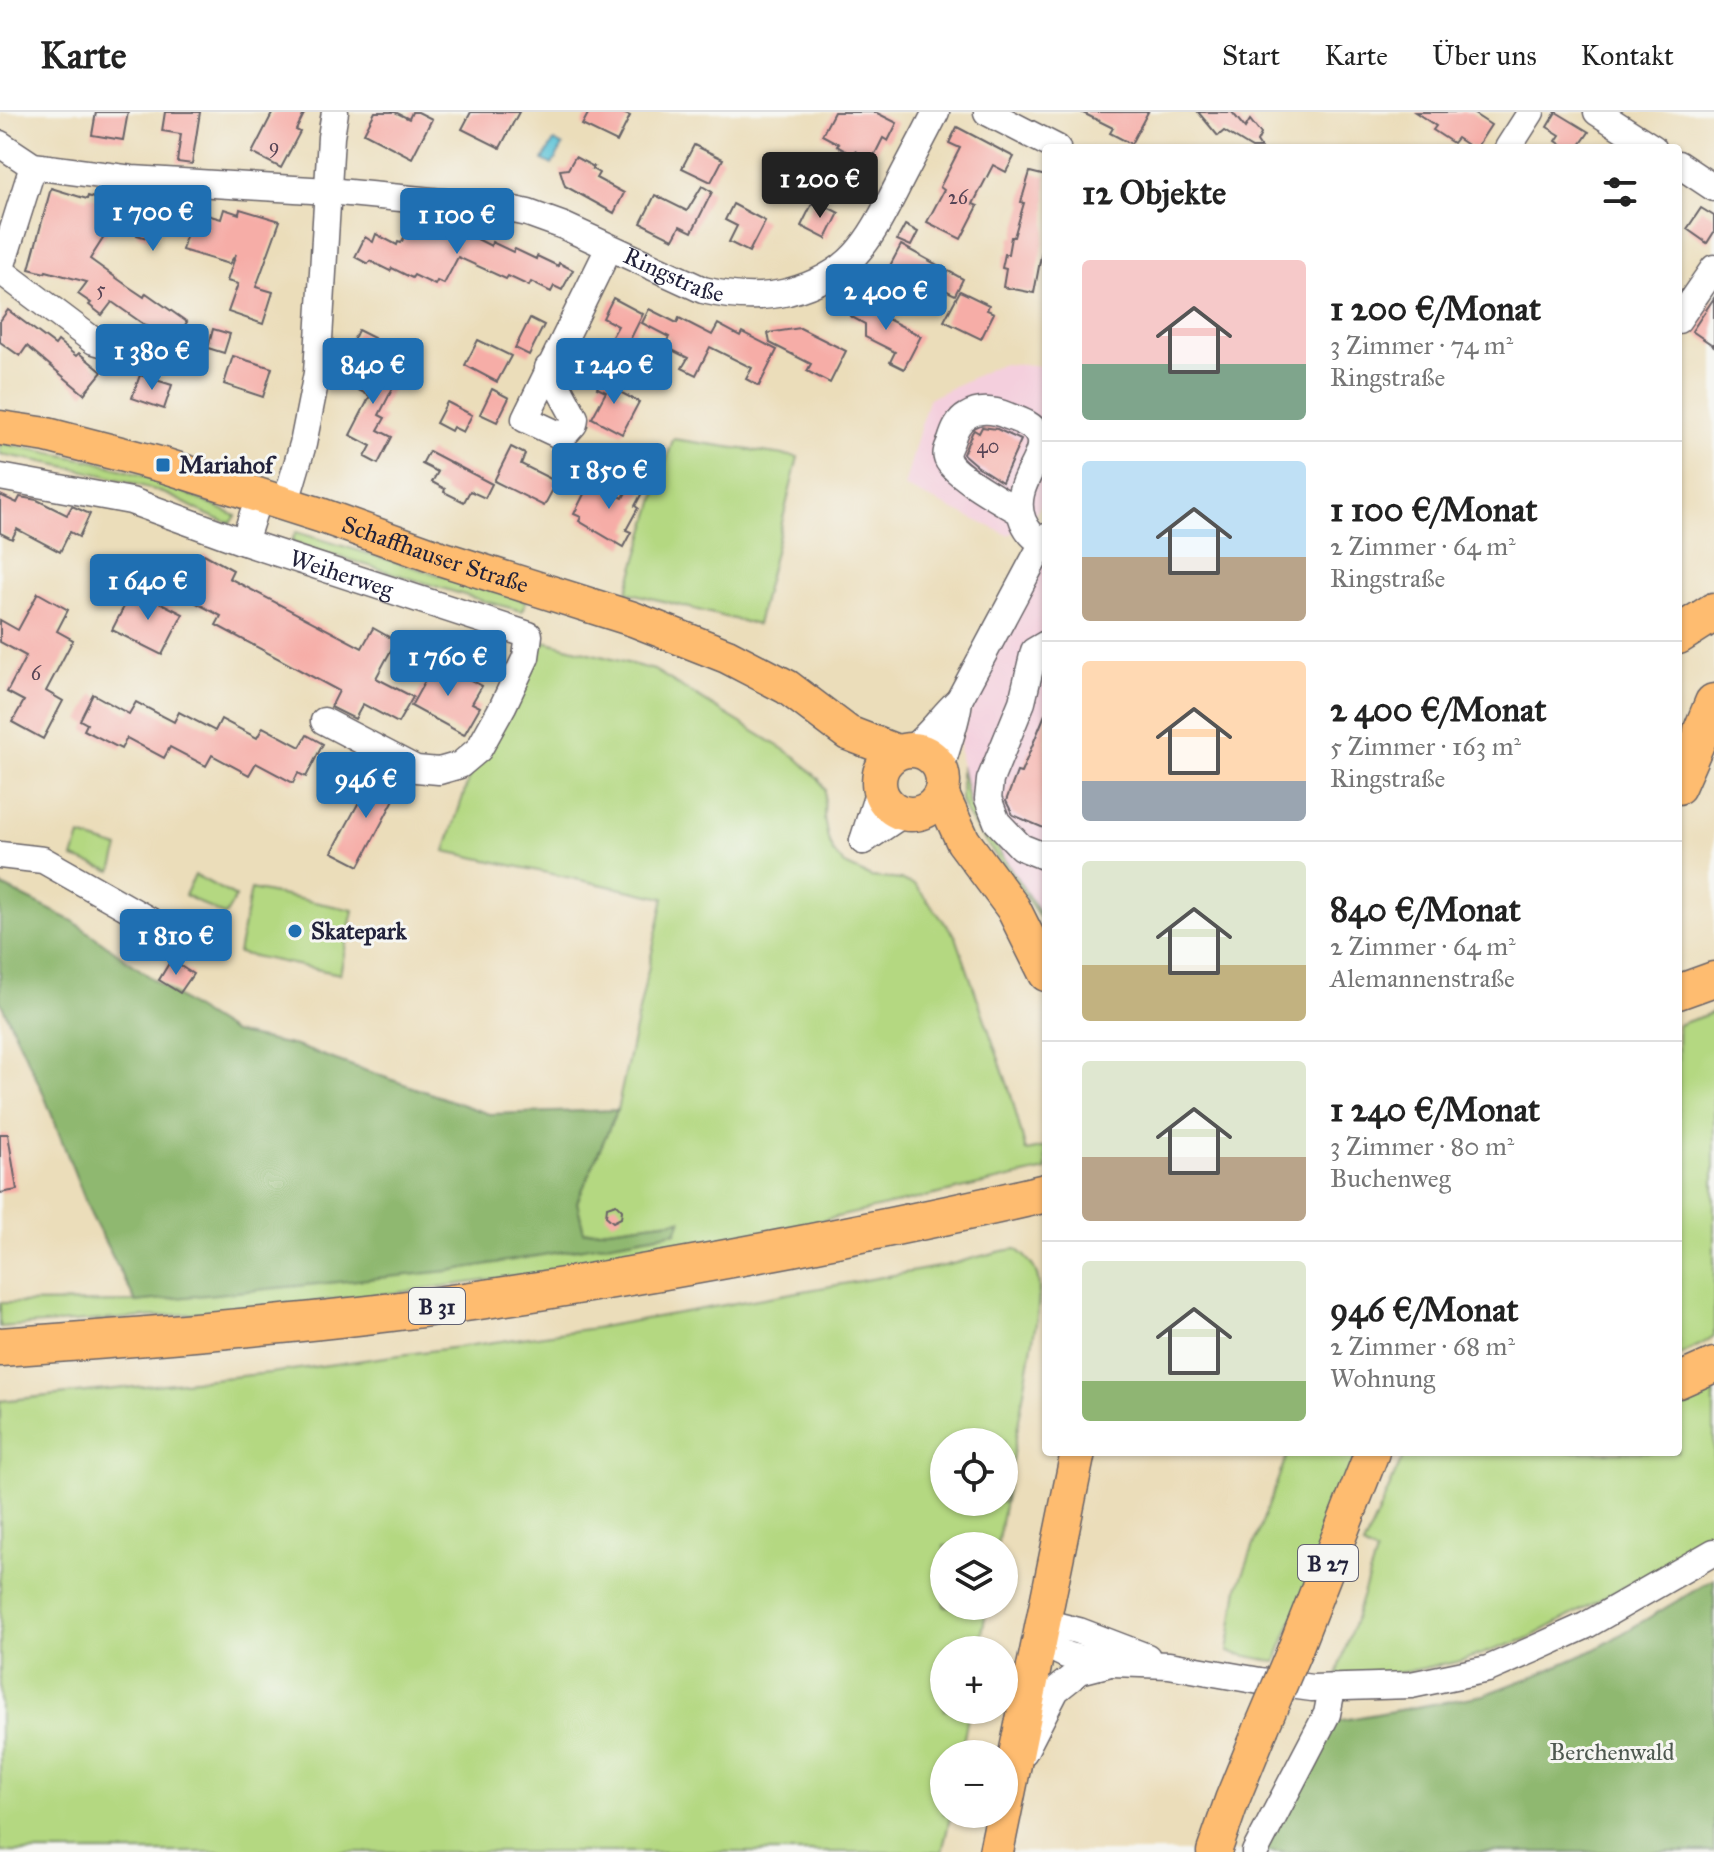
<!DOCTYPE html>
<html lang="de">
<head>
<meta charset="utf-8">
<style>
  :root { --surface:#fff; --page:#f2f2f2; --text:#222; --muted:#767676; --line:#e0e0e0; --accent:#1f6fb2 }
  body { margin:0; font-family:"IM FELL Great Primer",serif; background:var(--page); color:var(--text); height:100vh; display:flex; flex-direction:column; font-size:30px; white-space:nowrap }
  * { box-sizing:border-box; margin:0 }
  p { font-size:26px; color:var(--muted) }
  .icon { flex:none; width:44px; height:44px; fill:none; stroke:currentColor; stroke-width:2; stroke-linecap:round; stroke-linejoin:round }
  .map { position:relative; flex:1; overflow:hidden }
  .sheet { position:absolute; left:1042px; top:32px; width:640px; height:1312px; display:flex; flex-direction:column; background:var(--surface); border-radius:8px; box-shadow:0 2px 6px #0004 }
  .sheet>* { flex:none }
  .tools { position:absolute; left:930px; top:1316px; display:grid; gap:16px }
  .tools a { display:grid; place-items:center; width:88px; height:88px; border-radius:50%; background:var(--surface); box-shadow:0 2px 6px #0004; font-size:40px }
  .price { position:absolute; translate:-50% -68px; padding:0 18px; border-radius:8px; background:var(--accent); color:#fff; font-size:26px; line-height:52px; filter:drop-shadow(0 2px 4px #0008) }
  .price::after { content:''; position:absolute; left:50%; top:48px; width:24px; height:18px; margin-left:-12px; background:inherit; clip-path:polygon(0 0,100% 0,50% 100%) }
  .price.selected { background:#222; color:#fff }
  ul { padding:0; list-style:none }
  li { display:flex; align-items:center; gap:24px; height:200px; padding:0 40px }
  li+li { border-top:2px solid var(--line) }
  li span { display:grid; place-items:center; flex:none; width:224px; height:160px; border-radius:8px; color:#555 }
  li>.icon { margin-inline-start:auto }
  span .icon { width:96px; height:96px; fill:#fffc; stroke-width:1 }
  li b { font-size:34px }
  h2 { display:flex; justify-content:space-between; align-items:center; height:96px; padding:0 40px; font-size:34px }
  header { display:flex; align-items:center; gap:48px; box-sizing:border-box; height:112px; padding:0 40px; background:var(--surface); border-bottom:2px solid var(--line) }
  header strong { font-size:38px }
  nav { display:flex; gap:44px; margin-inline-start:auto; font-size:28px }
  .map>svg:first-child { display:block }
  .built { fill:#f4cfdd }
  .green { fill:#b4d881; stroke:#6b7d5e; stroke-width:2; fill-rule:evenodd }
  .forest { fill:#8fb86f; stroke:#586d55; stroke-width:2 }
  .water { fill:#5bc3d7; stroke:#3e7289; stroke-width:2 }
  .building { fill:#f6ada7 }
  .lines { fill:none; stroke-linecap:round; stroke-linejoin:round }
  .minor-casing { stroke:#686367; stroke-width:29 }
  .major-casing { stroke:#686367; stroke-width:37 }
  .highway-casing { stroke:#686367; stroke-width:41 }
  .minor { stroke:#fff; stroke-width:26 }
  .major { stroke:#febc70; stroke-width:34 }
  .highway { stroke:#febc70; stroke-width:38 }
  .major-bridge-casing { stroke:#686367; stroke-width:37; stroke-linecap:butt }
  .major-bridge { stroke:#febc70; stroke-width:34 }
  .poi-dot { fill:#1f6fb2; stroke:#f6f6f2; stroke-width:3 }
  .labels { text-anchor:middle; stroke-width:6; stroke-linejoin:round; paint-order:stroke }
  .number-label { font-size:20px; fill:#574556 }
  .shield { fill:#f6f6f2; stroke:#626272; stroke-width:2 }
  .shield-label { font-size:22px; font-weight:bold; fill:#22223b }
  .street-label { font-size:24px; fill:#22223b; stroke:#f6f6f2 }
  .poi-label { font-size:24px; font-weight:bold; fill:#22223b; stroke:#f6f6f2; text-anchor:start }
  .park-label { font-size:24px; fill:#4e5950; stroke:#f6f6f2 }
</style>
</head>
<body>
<header>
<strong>Karte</strong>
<nav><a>Start</a><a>Karte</a><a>Über uns</a><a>Kontakt</a></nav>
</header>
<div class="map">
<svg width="1714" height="1740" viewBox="0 0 1714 1740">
  <rect width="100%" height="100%" fill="#f6f6f2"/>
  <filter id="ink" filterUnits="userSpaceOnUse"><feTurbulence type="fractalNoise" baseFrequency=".0125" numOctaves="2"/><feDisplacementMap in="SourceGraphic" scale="16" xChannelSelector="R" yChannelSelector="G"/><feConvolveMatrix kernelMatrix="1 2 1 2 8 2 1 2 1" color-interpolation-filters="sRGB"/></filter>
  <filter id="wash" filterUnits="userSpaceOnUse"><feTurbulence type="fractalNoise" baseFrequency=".006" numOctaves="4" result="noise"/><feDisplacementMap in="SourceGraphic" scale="32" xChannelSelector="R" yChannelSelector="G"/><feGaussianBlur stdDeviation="1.8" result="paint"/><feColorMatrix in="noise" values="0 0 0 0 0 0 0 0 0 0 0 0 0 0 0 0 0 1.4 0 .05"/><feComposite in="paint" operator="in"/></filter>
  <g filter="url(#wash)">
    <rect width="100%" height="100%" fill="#ebddba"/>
    <g class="built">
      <path d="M1000,252l46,2v129l-16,29 -22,11 -104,-48 24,-88z"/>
      <path d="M1046,445v366l-77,-118 -8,-39 -2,-22 28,-80z"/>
    </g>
    <g class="green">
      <path d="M673,327l125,18 -41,168 -130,-33z"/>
      <path d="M0,331l97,19 60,18 79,36 -5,7c-24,-5 -44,-21 -68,-30 -53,-19 -108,-29 -163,-39z"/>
      <path d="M296,420l230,69 -4,10 -38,-10 -193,-59z"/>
      <path d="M540,528l114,30 142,87 23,22 6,11 -1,28 4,21 5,13 12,13 26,12 31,3 13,5 41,52 54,154 16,60 20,-4v23l-356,80 -142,22 -154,21 -174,19 -220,15v-24l136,-1 540,-70 4,-12 -96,12 -7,-30 40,-92 47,-212 -219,-47 29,-88z"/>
      <path d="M961,654l8,39 77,118v6l-5,-10 -73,-102 -7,-16z"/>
      <path d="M80,724l39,12 -7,23 -39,-13z"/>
      <path d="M195,763l41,22 -11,19 -40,-21z"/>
      <path d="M251,777l102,21 -13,64 -102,-21z"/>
      <path d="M1714,900v324l-12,8 -24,12v-331z"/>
      <path d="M1016,1137c26,20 24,32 22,62l-41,235h-53v60h43l-8,44h-35v60h25l-8,44h-17v60h7l-9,38h-942v-451l270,-28 325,-45 349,-62c22,-5 50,-15 72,-17zM944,1330h60v60h-60z"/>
      <path d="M1714,1267v160l-187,100 -70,23 -70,13h-50l39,-121 -13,-7 42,-95h273v-61z"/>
      <path d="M1288,1340h70l-82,210 -48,-10 10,-64z"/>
    </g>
    <g class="forest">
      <path d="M0,773l73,36 120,87 40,25 63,13 193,68 128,-4 -40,92 7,30 97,-12 -5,12 -227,39 -313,31 -45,-87 -49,-125 -42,-89z"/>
      <path d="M1714,1467v273h-455l78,-131 147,-26 58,-22 54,-24z"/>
    </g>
    <path class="water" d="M554,29l9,5 -11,19 -9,-5z"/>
    <g id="blocks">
      <g class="building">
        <path d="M96,0h32l-5,28 -31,-5z"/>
        <path d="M165,0h35l-8,52 -15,-2 4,-28 -19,-3z"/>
        <path d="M273,0h32l-9,18 4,2 -19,36 -29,-15z"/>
        <path d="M375,0h20l14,7 3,-7h6l14,7 -20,39 -48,-25z"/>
        <path d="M471,0h48l-19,36 -38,-19z"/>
        <path d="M589,0h32l9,4 -13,26 -35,-17z"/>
        <path d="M834,0h41l22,11 -9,18 -5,-3 -11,22 -17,-9 -2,4 -16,-9 2,-2 -17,-9z"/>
        <path d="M1081,0h67l-17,32 -21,-11 3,-5z"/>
        <path d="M1198,0h34l13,16 5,-8 11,14 -4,8 4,6h-9l-28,-17 -6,5z"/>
        <path d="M1415,0h56l20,13 -15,23h-4l-15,-10 -4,5 -20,-13 3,-4z"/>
        <path d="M1556,0l33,20 -11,16h-12l-10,-7 4,-6 -13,-8z"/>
        <path d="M957,15l57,30 -8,15 -13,-7 -20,39 5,2 -17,33 -34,-17 17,-32 -4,-3 20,-39 -11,-5z"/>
        <path d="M694,33l29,14 -12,23 -29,-14z"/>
        <path d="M575,45l19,10 -2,2 7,4 -3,5 28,15 -10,20 -49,-27 -5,-16 8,-1z"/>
        <path d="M1030,60l16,4v53l-12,64 -31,-6 3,-18 -4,-1 3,-14h3l3,-17h3l10,-34 -3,-1z"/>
        <path d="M702,74l10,6 -20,40 -12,-6 -7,13 -32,-16 14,-28 32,16z"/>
        <path d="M51,76l36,11 1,-3 32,10 3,-7 36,11 3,-8 59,17 3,-10 15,5 1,-5 40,12 -24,66 17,5 -10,32 -35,-12 10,-28 -11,-3 9,-27 -7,10 -47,-14 4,-14 -32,-10 -4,13 -13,-4 1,-4 -25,-8 -23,36 39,28 15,10 2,-4 41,29 -15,22 -60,-42 -10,13 -13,-10 2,-2 -13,-9 9,-12 -41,-11 -1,2 -16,-4z"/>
        <path d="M814,88l25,13 -13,26 -25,-13z"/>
        <path d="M733,92l32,17 -16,31 -20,-10 8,-16 -12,-6z"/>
        <path d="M1701,96l13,8v16l-7,11 -20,-14z"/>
        <path d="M415,105l15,8 4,-8 57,29 1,-4 21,10 2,-3 21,10 1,-3 21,10 1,-3 14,7 -11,20 -8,-4 -3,6 -20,-10 -2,4 -21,-10 -2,3 -48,-22 -14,27 -7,-3 -2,4 -21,-10 -2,3 -20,-10 -2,3 -20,-10 -2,3 -13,-7 10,-20 8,5 3,-8 21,11 1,-3 3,1z"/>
        <path d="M905,113l13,7 -7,14 -14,-6z"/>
        <path d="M901,133l62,34 -8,16 -39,-20 -1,1 -4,-2 -6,13 -21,-10z"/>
        <path d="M960,179l29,14 -2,5 7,3 -13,26 -37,-18z"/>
        <path d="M862,181l15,8 -5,10 49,25 -17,33 -14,-7 5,-10 -30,-15v-13l-15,-8z"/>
        <path d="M613,186l30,16 -17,34 -16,-8 8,-14 -15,-8z"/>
        <path d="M1714,186v48l-22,-15z"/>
        <path d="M649,197l28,14 2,-5 33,17 6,-11 22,12 2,-4 35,18 -18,36 -13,-7 6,-11 -42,-21 -14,28 -14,-7 6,-10 -24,-12 5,-9 -27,-14z"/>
        <path d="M8,198l47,35 3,-4 18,15 3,-3 23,19 -18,22 -57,-48 -7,10 -20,-14v-21z"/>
        <path d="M530,206l14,7 -15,30 -14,-7z"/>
        <path d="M800,216l46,23 -16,32 -23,-12 4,-7 -41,-21 -2,-10z"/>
        <path d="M213,217l17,5 -6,19 -16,-5z"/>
        <path d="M358,218l16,8 -7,15 -16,-8z"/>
        <path d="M478,228l33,16 -14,26 -32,-17z"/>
        <path d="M134,238l21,6 -6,17 -20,-7z"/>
        <path d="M233,244l39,12 -9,29 -39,-13z"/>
        <path d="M364,244l18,9 -1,4 17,9 -19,37 6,3 -7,12 14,7 -14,27 -13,-7 6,-11 -21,-11 20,-39 -21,-11z"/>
        <path d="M605,261l17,10 -4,8 21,11 -17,32 -30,-16 14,-26 -9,-4z"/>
        <path d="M140,263l32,10 -8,24 -32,-11z"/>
        <path d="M492,277l17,9 -12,24 -17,-8z"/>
        <path d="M447,290l25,13 -9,17 -10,-5 -2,4 -15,-8z"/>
        <path d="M982,315l15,2 24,11 -19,42 -25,-16 -14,-12 9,-21 2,-3 5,3z"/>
        <path d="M511,335l14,7 -4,10 36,18 -13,24 -50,-25z"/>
        <path d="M429,339l63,33 -7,14 -15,-7 -6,11 -20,-10 1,-3 -13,-7 6,-10 -16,-8z"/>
        <path d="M590,370l33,16 8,-15 13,6 -9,17 3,2 -12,22 5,2 -8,15 -44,-26 2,-4 -7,-3z"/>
        <path d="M0,383l17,8 3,-6 17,3 30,15 5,-9 18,8 -11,23 -9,-5 -10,20 -43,-23 -5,10 -12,-6z"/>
        <path d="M204,442l29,16 -4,8 133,70 11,-20 23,13 -20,37 37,19 -15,26 -35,-19 -8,15 -24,-12 8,-16 -123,-66 5,-9 -32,-17 13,-24 -8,-4z"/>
        <path d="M133,477l50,25 -21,41 -50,-25z"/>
        <path d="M38,481l30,17 -11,21 16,9 -27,51 17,10 -20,38 -31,-17 12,-21 -17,-9 19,-36 -26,-14v-22l18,10z"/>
        <path d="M436,549l46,25 -10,17 8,4 -16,28 -53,-29z"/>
        <path d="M93,582l36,20 7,-12 38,20 5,-10 36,19 6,-12 36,19 6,-11 37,20 7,-12 16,9 -17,33 -8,-4 -5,10 -37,-20 -7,12 -37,-20 -6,11 -36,-19 -6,11 -37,-20 -6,11 -37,-19 3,-6 -7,-4z"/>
        <path d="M1046,600v117l-33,-14 -7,-14 11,-29 4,1z"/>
        <path d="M374,662l26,14 -41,78 -27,-14z"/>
        <path d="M171,848l22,14 -13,19 -21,-13z"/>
        <path d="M0,1022h8l9,56 -17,3z"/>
        <path d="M616,1092l6,6 -1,8 -8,4 -7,-6 1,-9z"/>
      </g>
    </g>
  </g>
  <g filter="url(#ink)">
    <use href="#blocks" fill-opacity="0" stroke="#686367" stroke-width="2"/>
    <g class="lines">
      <defs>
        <g id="minor">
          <path d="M987,0l70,36"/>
          <path d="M1597,0l56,36"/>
          <path id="s1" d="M0,32l33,22 99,13 196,12 177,17 23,5 36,13 139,64c29,7 56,9 85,2 64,-17 80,-49 108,-103 13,-26 27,-51 40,-77"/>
          <path d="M1508,36l23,-36"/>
          <path d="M1678,52l36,24"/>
          <path d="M0,159l33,-105"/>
          <path d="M1,159l93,70 22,6"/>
          <path d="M1678,208l36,-52"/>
          <path d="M548,256l27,50 -1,6 -9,10h-8l-32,-15 84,-171"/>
          <path d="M0,365l131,24 113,41"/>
          <path id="s2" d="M259,383l-15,47 285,93 -3,22 -23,49 -24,43 -19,16 -21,6 -23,-2 -92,-48"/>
          <path d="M285,393l18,-61 14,-71 14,-236 4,-25"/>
          <path d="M1020,400c-15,-9 -70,-39 -73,-54 -2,-6 2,-12 4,-17 3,-10 7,-20 16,-25 13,-8 27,-6 41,0 11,4 25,8 30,19 12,22 -30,49 -15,86 5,11 10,16 20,22"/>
          <path d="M1046,532l-12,7 -12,51 -32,78 -2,19 9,23 24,25 25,10"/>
          <path d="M909,638c20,-13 32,-34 50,-50l87,-163"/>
          <path d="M941,658c5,-24 16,-46 18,-70"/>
          <path d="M863,729l16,-51"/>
          <path d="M863,729l40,-27"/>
          <path d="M0,743l43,5 134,76"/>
          <path d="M1043,1510l36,9 68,26"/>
          <path d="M1039,1530l27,13 16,4 30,4 57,2 91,16 52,7 99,-3 77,-16 44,-19 53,-24 129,-74"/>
          <path d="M1024,1640l32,-62 24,-19 27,-7"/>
          <path d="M1255,1740l72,-138 5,-25"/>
        </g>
        <g id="major">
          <path id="s3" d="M0,316l47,7 116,30 157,50 120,43 193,61 94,37 60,31 61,46 49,19"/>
          <circle cx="911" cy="670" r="32"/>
          <path d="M1678,675l25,-57"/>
          <path d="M941,681l22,48 50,67 33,66"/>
          <path d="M1678,880l36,-13"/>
          <path d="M1678,1269l36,-16"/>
          <path d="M1295,1537l77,-197"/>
          <path d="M996,1740l82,-400"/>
          <path d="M1214,1740l18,-52 29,-71"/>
        </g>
        <g id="highway">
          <path d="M1678,523l36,-23"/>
          <path d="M1703,618l11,-27"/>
          <path d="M0,1235c131,-9 261,-19 392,-35 134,-17 267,-40 399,-65 86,-17 171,-34 255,-54"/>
        </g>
      </defs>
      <use href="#minor" class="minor-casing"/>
      <use href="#major" class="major-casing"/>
      <use href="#highway" class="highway-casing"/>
      <use href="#minor" class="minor"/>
      <use href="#major" class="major"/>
      <use href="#highway" class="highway"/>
      <defs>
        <path id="major-bridge" d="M1261,1617l34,-80"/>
      </defs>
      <use href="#major-bridge" class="major-bridge-casing"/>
      <use href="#major-bridge" class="major-bridge"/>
    </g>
  </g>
  <g class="poi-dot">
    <rect x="155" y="345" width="16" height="16" rx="4"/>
    <circle cx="295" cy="819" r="8"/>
  </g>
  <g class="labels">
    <g class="number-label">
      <text x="274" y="41">9</text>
      <text x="958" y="92">26</text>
      <text x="101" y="184">5</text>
      <text x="988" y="341">40</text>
      <text x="36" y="568">6</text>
    </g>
    <g class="shield">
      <rect x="409" y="1176" width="56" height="36" rx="6"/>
      <rect x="1298" y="1433" width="60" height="36" rx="6"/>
    </g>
    <g class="shield-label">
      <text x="437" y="1202">B 31</text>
      <text x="1328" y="1459">B 27</text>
    </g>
    <g class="street-label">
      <text dy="8" stroke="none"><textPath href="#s1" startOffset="696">Ringstraße</textPath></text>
      <text dy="8" stroke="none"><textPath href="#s3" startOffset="454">Schaffhauser Straße</textPath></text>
      <text dy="8" stroke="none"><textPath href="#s2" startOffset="152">Weiherweg</textPath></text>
    </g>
    <g class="poi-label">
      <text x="179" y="361">Mariahof</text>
      <text x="311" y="827">Skatepark</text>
    </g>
    <g class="park-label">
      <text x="1612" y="1648">Berchenwald</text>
    </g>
  </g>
</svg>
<div class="tools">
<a><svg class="icon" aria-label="locate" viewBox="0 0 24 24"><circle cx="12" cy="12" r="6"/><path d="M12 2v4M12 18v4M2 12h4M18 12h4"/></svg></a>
<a><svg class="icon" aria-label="layers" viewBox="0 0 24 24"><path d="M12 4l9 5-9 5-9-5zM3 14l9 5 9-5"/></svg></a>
<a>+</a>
<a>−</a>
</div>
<b class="price selected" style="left:820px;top:108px">1 200 €</b>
<b class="price" style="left:153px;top:141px">1 700 €</b>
<b class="price" style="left:457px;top:144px">1 100 €</b>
<b class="price" style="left:886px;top:220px">2 400 €</b>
<b class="price" style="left:152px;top:280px">1 380 €</b>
<b class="price" style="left:373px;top:294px">840 €</b>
<b class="price" style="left:614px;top:294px">1 240 €</b>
<b class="price" style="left:609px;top:399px">1 850 €</b>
<b class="price" style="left:148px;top:510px">1 640 €</b>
<b class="price" style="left:448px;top:586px">1 760 €</b>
<b class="price" style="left:366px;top:708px">946 €</b>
<b class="price" style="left:176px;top:865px">1 810 €</b>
<section class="sheet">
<h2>12 Objekte<svg class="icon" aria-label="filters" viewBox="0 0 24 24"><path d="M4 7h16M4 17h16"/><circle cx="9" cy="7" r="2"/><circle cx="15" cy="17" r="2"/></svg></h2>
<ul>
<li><span style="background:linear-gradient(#f6c9c9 65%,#7fa58c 0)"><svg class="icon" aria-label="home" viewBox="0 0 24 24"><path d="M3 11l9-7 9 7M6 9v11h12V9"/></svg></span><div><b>1 200 €/Monat</b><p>3 Zimmer · 74 m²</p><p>Ringstraße</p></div></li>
<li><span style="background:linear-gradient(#bfe0f5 60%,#b9a48a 0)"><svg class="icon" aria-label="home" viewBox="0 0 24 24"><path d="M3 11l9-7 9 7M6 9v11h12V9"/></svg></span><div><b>1 100 €/Monat</b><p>2 Zimmer · 64 m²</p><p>Ringstraße</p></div></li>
<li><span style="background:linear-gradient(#ffd9b3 75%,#9aa5b1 0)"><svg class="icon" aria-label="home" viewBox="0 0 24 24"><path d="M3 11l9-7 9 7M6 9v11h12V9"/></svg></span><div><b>2 400 €/Monat</b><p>5 Zimmer · 163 m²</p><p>Ringstraße</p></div></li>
<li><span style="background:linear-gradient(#dfe7d0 65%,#c2b280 0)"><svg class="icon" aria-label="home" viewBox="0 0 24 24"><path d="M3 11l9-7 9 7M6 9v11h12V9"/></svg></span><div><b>840 €/Monat</b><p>2 Zimmer · 64 m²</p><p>Alemannenstraße</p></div></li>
<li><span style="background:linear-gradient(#dfe7d0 60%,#b9a48a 0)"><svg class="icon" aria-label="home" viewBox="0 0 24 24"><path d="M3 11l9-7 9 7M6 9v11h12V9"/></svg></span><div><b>1 240 €/Monat</b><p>3 Zimmer · 80 m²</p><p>Buchenweg</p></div></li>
<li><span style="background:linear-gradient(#dfe7d0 75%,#8fb573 0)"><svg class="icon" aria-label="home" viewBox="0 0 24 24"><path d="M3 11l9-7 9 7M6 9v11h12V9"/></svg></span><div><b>946 €/Monat</b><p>2 Zimmer · 68 m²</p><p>Wohnung</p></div></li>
</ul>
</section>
</div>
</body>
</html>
